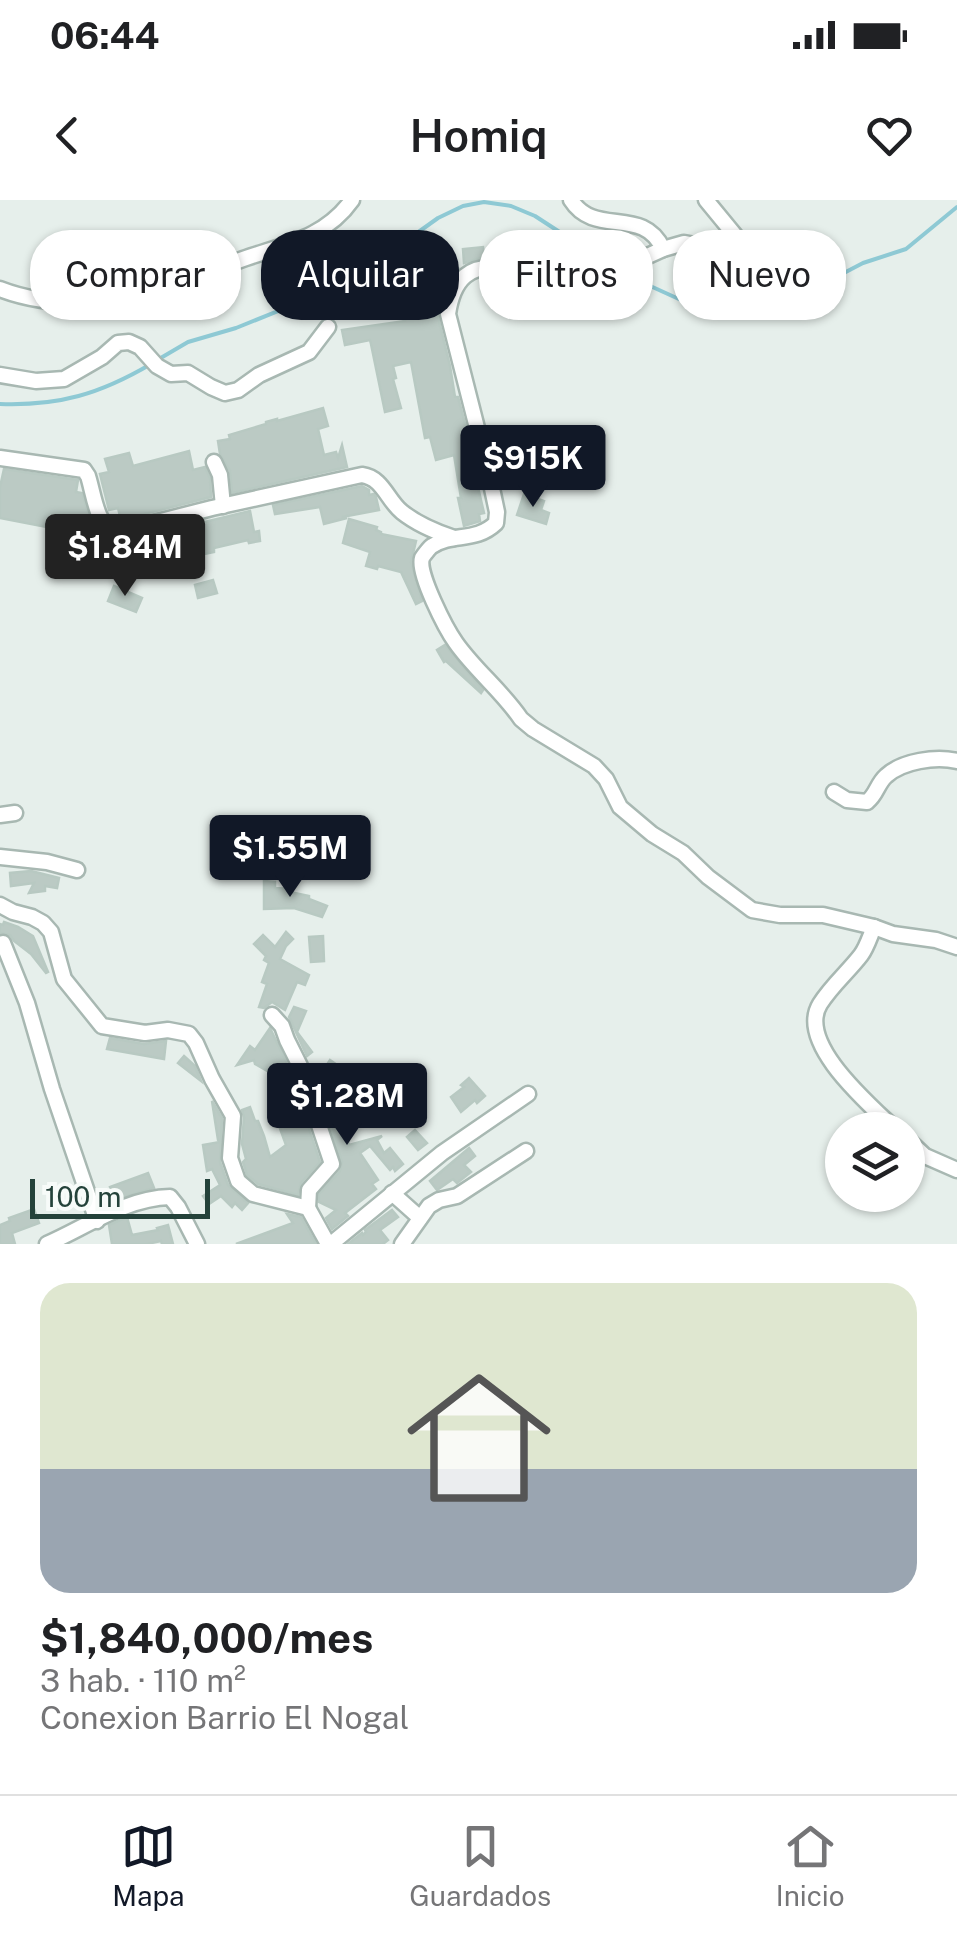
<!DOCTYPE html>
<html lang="es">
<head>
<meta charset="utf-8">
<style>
  :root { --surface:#fff; --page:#f2f2f2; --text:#202124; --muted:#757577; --line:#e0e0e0; --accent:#111827 }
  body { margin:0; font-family:"Public Sans",sans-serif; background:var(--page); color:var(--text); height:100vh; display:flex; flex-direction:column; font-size:38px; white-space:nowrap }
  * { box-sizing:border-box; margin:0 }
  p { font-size:32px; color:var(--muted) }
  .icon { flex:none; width:55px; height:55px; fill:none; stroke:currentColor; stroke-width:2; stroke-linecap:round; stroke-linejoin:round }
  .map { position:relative; height:1044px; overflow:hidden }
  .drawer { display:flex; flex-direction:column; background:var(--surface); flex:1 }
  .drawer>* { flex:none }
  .banner { position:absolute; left:30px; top:30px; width:898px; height:90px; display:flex; gap:20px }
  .tools { position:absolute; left:825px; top:912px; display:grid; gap:20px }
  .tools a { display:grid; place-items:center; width:100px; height:100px; border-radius:50%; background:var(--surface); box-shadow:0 2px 8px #0004; font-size:50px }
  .scale { position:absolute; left:30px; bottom:25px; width:180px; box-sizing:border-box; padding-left:10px; border:5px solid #24423a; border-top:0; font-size:28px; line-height:35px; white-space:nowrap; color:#24423a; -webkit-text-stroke:8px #f7fbf9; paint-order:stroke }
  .price { position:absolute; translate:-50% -85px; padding:0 22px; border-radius:10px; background:var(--accent); color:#fff; font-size:32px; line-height:65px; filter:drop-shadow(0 2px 5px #0008) }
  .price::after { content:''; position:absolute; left:50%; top:60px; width:30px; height:22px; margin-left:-15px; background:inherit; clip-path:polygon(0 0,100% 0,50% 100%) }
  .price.current { background:#222; color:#fff }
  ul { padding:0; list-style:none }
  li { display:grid; align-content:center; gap:20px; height:530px; padding:0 40px }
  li+li { border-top:2px solid var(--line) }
  li span { display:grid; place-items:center; height:310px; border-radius:30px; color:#555 }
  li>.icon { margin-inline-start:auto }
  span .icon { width:180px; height:180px; fill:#fffc; stroke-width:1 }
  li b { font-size:42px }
  .pill { padding:0 35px; border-radius:40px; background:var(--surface); box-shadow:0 2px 8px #0004; font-size:35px; line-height:90px }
  .pill.current { background:var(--accent); color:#fff }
  .status { display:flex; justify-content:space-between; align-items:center; height:70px; padding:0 50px; background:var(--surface); direction:ltr }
  .status svg { height:28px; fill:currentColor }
  header { display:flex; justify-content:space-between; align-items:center; height:130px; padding:0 40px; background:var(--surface); font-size:45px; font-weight:600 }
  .tab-bar { display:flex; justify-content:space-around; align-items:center; height:140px; border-top:2px solid var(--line); background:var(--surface); font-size:28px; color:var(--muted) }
  .tab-bar a { display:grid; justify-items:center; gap:5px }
  .tab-bar .current { color:var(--accent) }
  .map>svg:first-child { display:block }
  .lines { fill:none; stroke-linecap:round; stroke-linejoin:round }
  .stream { stroke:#8ec9d4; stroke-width:4 }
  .building { fill:#bbcac4; stroke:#b8c9c2; stroke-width:2.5 }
  .street-casing { stroke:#a8b8b2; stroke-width:19 }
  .street { stroke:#fff; stroke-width:14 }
</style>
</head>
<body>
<div class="status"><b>06:44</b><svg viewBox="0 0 49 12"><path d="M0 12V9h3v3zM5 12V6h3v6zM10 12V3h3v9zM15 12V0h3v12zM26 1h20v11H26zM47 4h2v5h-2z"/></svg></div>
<header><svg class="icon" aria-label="back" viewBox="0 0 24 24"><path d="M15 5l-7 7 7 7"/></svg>Homiq<svg class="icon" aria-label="heart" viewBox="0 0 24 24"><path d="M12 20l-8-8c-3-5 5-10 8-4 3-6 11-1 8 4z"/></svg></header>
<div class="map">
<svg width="957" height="1044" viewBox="0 0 957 1044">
  <rect width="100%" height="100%" fill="#e6efeb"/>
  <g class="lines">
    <g class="stream">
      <path d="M159,159l29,-17 48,-14 67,-27 93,-53 42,-30 25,-12 21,-4 27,4 24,10 40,26 16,17 101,46 22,2 23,-1 59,-12 23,-8 44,-23 43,-14 51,-42"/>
      <path d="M0,204c59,2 100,-10 151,-40"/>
    </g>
  </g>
  <g class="building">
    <path d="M483,47l1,10 -20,6 -1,-14z"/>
    <path d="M443,57l5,1 10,10 -20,21 2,12 -2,16 12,49 5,31h3l22,84 -3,2 7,30 -5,1 1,7 -16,5 -6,-28h3l-7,-43 -18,5 -6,-23 -5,1 -14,-76 -18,4 3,12 -3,1 8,29 -16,4 -14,-68 -1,-4 -25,5 -3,-15 63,-9 -3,-12 11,-2 -4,-14 7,-2 10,-9 -2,-3 13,-13 -2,-2z"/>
    <path d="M206,92l5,19 -30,7 -4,-19z"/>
    <path d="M323,208l5,18 -10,3 6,26 12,-3 2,6 4,-13 5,22 -115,26 -2,-22 -10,-17 -2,-13 12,-2 -1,-4 37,-11v-2l11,-3v2z"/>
    <path d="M189,251l4,19 12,-3 5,11 1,19 -90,23 -3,-12 -9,2 -9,-36 9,-2 -4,-13 24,-6 4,13z"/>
    <path d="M4,269l74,11 -2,12 6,1 8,26 9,15 -4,15 -15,-4 3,-11 -83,-16v-31z"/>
    <path d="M362,286l7,4v5l5,-1 2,3 3,13 -37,7 5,1 -23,6 -4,-17 -45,7 -2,-9z"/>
    <path d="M524,294l20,7 -3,9 8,3 -3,11 -29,-9z"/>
    <path d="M250,311l4,21 5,-1 1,10 -11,2 -1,-3 -34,8v4l-10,2 -2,-7 -21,4 -1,-7 -23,4 -2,-14z"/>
    <path d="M349,319l28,8 -1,3 5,2v2l35,7 -5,21 11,39 -6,3 -15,-32 -23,-6 -1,3 -11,-3 4,-14 -27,-9z"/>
    <path d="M213,380l4,13 -19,5 -3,-13z"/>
    <path d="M114,386l28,12 -6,14 -28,-11z"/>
    <path d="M445,445l38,45 -2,3 -35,-32 -2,1 -7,-12z"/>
    <path d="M31,671l28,7 -2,10 -12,-2v5l-16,2 5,-10 -23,3 -1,-13z"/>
    <path d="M264,681l11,1v6l15,1v3l19,4v3l18,7 -5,11 -28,-9 -30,1z"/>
    <path d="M4,722l14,5 15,9 15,36 -2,1 -15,-19 -17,-13 -4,-6 -10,-2v-9l3,1z"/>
    <path d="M286,732l7,7 -7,7 -6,13 29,16 -4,10 -8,-3 -12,28 -13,-8 -8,6 -5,-1 8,-23 -5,-2 7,-19 -5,-3 2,-4 -12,-12 9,-9 12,12z"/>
    <path d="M323,736l1,25 -13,1 -2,-25z"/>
    <path d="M294,807l12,4 -9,21 15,20 -5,4 -18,-39z"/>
    <path d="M270,828l19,40 3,25 14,27 14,42 -19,21 -3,12 -40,-11 -11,-9 -4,-13 3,-3 -4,-15 2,-27 -2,-7 8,-3 5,14h3l6,15 6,21 16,-12 -8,-22 7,-3 -2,-6 9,-3 -7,-8 3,-2 -8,-9 5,-5 -11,-8 2,-3 -21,-12 -1,-4 -17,5 13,-19 5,4z"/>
    <path d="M110,838l34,6 22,-3 -2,18 -57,-10z"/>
    <path d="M184,856l11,10 6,15 -23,-18z"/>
    <path d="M330,860l20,14 -10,11 22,28 -18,14 5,18 33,-9 -5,4 7,13 6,-5 13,16 -8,7 -2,-4 -3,3 -20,-24 -10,7 18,27 -6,4 4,5 -31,24 3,3 -16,13 -6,-11 10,-8 -17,-8v-8l21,-23 2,-9 -16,-50 -14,-26v-10l5,4z"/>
    <path d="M469,878l16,18 -8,7 -2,-3 -14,12 -10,-15 13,-10 -3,-2z"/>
    <path d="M212,901l10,17 -2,44 8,23 20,18 -6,7 -7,-7 -3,4 -11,-11 -12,8 -6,-8 17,-11 -8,-16 -5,2 -4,-26 17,-3 -2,-2z"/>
    <path d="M415,930l12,13 -9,7 -11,-13z"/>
    <path d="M469,948l6,8 -11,9 7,7 -14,11 -4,-4 -16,11 -7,-9z"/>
    <path d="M148,973l6,15 -40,12 -4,-13z"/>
    <path d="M34,1009l5,14 -27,10 3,11h-15v-19l10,-4 -1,-3z"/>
    <path d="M392,1010l6,7 -18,13 8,10 -5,4h-35l14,-11 1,2 3,-3 -1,-2z"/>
    <path d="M287,1014l14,3 15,27h-80l57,-21z"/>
    <path d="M127,1017l5,18 26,-5 -1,-2 11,-3 5,19h-11l-1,-3 -14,3h-35l-3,-19z"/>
  </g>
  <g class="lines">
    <defs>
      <g id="street">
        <path d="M571,0c24,38 72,5 92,49"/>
        <path d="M706,0l37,45 22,13v8l-27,3 -38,-23 -16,-3 -21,6 -42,19 -37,41 -19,-2 -60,-38c-36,-7 -52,11 -57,45l42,165 7,33 -1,11c-21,20 -43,9 -64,23 -2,1 -9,10 -10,12 -5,15 24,71 34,85 19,27 46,48 65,76l12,10 61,37 12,13 14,28 32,27 31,19 25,24 44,33 28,5h43l51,12 19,7 43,6 21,7"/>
        <path d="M0,89c51,20 132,18 183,-3 21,-8 41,-21 63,-28 41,-14 80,-21 106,-58"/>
        <path d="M0,175l36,6 28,-2 38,-22 16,-14 11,-1 11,5 17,19 14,8 17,-1 23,14 14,6 13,-3 21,-15 50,-23 19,-25"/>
        <path d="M0,258l84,12 4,6c6,19 8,47 26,57l98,-25 150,-33c21,3 25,25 40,37 15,12 34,20 52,26"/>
        <path d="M214,262l6,13 3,31"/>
        <path d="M834,592l13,8 20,2c10,-8 10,-18 19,-26 16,-15 50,-20 71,-15"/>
        <path d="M0,615l15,-2"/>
        <path d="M0,657l47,5 30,8"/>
        <path d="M0,705l13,7 19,5 11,6 8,9 13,47 38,47 43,7 23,-3 21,4 7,9 16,36 21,37 -3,42 8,23 15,13 55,14 20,36"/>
        <path d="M874,727c-4,9 -7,20 -13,28 -13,17 -29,30 -41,49 -24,39 50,101 76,126"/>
        <path d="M3,743l24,60 25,86 45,132"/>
        <path d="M272,815l10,11 5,14 13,26 2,23 14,27 16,48 -23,26 -1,18"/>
        <path d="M908,940l17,16 32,14"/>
        <path d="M392,993l28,25"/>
        <path d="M47,1044c39,-17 79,-46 123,-47l8,10 19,37"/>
        <path d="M331,1044l111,-91 86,-59"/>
        <path d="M402,1044l27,-38 10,-6 18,-4 69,-45"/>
      </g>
    </defs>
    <use href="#street" class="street-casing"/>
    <use href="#street" class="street"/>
  </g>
</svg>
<div class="tools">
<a><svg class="icon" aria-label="layers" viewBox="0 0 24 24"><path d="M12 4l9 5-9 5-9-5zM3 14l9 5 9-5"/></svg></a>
</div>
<div class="scale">100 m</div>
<b class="price" style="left:533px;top:310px">$915K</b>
<b class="price current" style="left:125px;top:399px">$1.84M</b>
<b class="price" style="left:290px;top:700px">$1.55M</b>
<b class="price" style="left:347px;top:948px">$1.28M</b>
<div class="banner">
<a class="pill">Comprar</a>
<a class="pill current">Alquilar</a>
<a class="pill">Filtros</a>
<a class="pill">Nuevo</a>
</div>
</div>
<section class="drawer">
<ul>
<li><span style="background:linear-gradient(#dfe7d0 60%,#9aa5b1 0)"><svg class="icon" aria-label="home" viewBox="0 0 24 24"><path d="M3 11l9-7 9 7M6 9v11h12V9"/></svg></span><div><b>$1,840,000/mes</b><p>3 hab. · 110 m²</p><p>Conexion Barrio El Nogal</p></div></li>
</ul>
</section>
<nav class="tab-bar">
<a class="current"><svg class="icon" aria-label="map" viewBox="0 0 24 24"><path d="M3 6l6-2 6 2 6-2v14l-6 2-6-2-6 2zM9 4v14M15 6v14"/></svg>Mapa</a>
<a><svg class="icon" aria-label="saved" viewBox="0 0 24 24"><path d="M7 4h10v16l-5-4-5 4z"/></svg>Guardados</a>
<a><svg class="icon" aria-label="home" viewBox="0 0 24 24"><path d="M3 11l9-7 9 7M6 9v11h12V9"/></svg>Inicio</a>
</nav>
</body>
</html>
